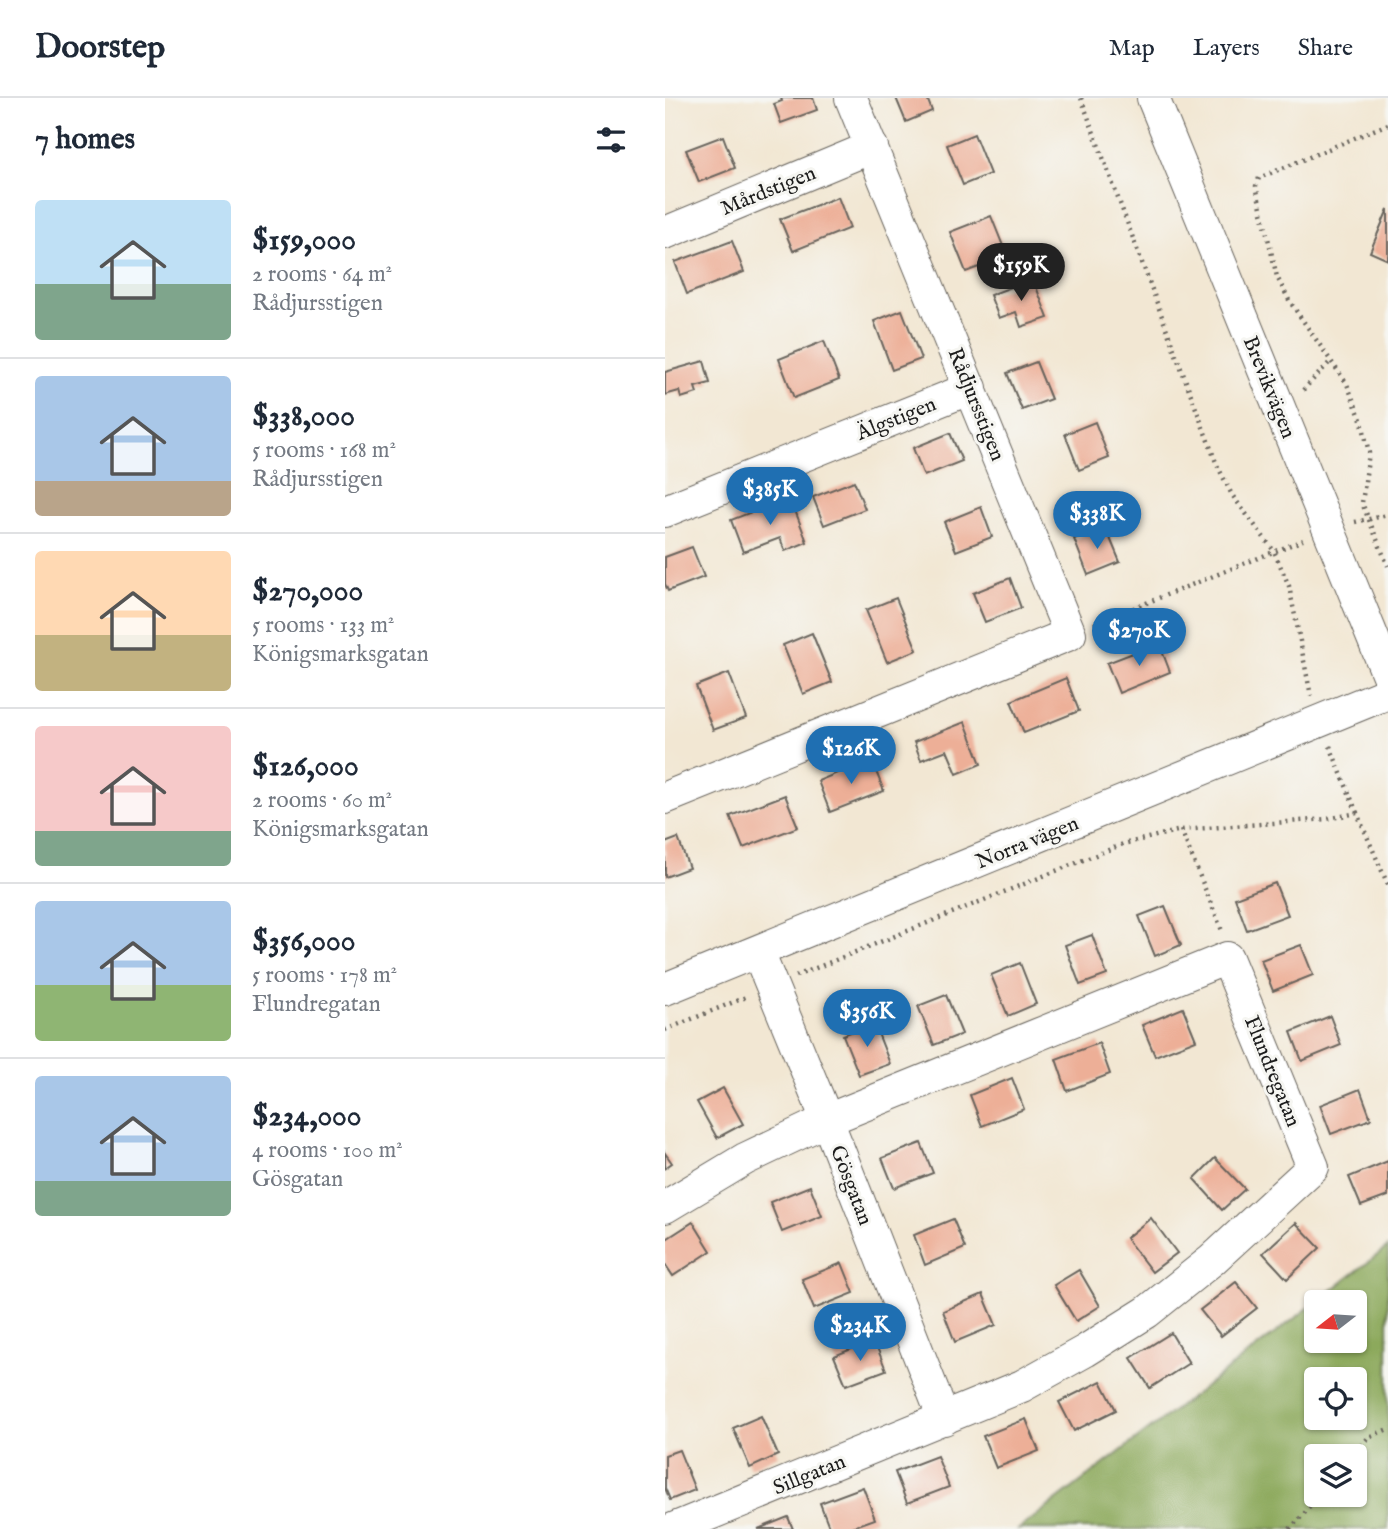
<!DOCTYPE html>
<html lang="en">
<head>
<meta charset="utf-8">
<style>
  :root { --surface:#fff; --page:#f6f6f7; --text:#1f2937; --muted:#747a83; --line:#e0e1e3; --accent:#1f6fb2 }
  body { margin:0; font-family:"IM FELL English",serif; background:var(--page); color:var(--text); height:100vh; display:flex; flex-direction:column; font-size:26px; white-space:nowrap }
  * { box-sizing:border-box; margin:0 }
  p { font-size:23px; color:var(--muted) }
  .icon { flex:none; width:38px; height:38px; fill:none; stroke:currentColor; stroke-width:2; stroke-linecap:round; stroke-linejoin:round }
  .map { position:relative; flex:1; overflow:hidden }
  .details { display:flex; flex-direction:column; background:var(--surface); width:665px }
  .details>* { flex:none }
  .needle { width:46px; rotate:253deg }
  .tools { position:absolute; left:639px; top:1192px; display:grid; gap:14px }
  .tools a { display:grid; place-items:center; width:63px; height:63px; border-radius:7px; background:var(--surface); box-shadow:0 2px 5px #0004; font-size:35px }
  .price { position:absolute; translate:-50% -60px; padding:0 16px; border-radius:24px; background:var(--accent); color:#fff; font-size:23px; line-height:46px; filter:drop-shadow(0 2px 4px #0008) }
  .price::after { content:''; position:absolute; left:50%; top:42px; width:21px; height:16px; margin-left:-10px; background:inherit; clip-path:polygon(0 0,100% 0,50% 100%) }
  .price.current { background:#222; color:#fff }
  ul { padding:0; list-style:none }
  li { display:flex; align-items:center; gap:21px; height:175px; padding:0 35px }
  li+li { border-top:2px solid var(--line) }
  li span { display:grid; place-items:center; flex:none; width:196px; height:140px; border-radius:7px; color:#555 }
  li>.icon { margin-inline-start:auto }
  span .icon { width:84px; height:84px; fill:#fffc; stroke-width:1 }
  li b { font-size:30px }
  h2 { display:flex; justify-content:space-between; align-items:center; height:84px; padding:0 35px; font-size:30px }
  header { display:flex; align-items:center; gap:42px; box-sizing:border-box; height:98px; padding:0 35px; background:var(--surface); border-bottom:2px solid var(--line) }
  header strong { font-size:33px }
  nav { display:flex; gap:38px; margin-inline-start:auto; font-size:24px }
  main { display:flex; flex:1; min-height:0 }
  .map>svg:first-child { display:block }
  .forest { fill:#8ca95b; stroke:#54623c; stroke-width:2; fill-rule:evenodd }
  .building { fill:#edaf97 }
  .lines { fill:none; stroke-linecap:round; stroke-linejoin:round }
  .minor-casing { stroke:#67635c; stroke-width:34 }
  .path { stroke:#67635c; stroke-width:4.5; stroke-dasharray:2 5; stroke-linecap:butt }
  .minor { stroke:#fff; stroke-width:32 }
  .labels { text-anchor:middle; stroke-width:6; stroke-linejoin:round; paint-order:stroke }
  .street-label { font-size:21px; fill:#1c1c1c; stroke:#f6f6f2 }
</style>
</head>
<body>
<header>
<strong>Doorstep</strong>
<nav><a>Map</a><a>Layers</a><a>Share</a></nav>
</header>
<main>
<section class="details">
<h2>7 homes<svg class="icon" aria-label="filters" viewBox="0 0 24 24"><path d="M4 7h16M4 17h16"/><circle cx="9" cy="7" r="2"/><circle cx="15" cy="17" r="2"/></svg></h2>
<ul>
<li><span style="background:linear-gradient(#bfe0f5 60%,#7fa58c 0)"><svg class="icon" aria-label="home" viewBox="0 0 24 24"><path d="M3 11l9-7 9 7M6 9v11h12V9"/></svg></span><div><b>$159,000</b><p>2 rooms · 64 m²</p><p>Rådjursstigen</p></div></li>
<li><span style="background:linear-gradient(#a9c7e8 75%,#b9a48a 0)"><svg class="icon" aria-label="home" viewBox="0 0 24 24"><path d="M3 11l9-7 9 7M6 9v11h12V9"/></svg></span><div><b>$338,000</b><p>5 rooms · 168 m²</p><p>Rådjursstigen</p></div></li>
<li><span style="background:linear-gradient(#ffd9b3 60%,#c2b280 0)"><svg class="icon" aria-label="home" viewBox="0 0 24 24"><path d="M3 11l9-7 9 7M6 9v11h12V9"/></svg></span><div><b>$270,000</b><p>5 rooms · 133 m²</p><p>Königsmarksgatan</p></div></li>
<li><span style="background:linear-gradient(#f6c9c9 75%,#7fa58c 0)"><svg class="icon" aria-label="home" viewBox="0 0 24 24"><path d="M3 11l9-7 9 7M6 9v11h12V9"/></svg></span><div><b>$126,000</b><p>2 rooms · 60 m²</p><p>Königsmarksgatan</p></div></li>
<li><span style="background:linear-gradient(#a9c7e8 60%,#8fb573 0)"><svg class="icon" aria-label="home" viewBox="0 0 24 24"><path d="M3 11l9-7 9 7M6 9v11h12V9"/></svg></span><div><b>$356,000</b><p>5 rooms · 178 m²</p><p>Flundregatan</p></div></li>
<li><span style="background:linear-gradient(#a9c7e8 75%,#7fa58c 0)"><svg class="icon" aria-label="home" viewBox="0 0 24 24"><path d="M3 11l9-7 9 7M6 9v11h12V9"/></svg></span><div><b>$234,000</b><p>4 rooms · 100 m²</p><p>Gösgatan</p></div></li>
</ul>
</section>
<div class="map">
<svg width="723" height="1431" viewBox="0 0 723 1431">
  <rect width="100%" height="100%" fill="#f6f6f2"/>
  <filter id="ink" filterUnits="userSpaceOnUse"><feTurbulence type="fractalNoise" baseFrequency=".0143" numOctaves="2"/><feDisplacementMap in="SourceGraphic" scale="14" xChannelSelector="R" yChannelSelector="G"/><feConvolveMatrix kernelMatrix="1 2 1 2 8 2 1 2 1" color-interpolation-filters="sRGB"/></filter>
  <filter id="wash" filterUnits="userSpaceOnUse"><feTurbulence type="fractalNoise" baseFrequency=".00686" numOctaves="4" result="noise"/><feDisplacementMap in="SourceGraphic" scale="28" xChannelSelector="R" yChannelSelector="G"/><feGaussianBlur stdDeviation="1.57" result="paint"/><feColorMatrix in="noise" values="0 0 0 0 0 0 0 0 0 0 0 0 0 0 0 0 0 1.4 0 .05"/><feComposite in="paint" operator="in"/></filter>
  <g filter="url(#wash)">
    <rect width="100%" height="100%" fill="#f2e7d3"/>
    <path class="forest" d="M723,1149v282h-369zM651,1204h39v38h-39zM651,1281h39v39h-39zM651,1358h39v38h-39z"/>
    <g id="blocks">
      <g class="building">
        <path d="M116,0h32l4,12 -36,13 -7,-19 8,-3z"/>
        <path d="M231,0h31l5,13 -26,11z"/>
        <path d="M309,36l16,40 -27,11 -16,-40z"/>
        <path d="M58,38l12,32 -36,14 -13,-32z"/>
        <path d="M173,99l12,31 -57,23 -13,-32z"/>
        <path d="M723,111v51l-18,-8z"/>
        <path d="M326,118l16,40 -41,16 -16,-40z"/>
        <path d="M67,143l12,31 -57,22 -12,-32z"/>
        <path d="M368,181l15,39 -27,9 -5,-15 -17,6 -9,-23z"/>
        <path d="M237,212l19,49 -29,11 -18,-49z"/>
        <path d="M159,243l15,39 -45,18 -15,-39z"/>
        <path d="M39,263l6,22 -15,4 2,6 -16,5 -2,-7 -14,4v-23z"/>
        <path d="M371,264l15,37 -29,11 -15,-37z"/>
        <path d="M430,324l14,36 -30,12 -14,-36z"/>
        <path d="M285,335l12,28 -38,15 -11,-28z"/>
        <path d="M189,383l11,28 -41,16 -11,-28z"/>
        <path d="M125,399l17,45 -22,9 -5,-13 -37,14 -12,-32z"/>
        <path d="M316,409l11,30 -36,14 -12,-29z"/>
        <path d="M440,428l15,36 -32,13 -14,-36z"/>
        <path d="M27,449l12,30 -36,14 -3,-7v-27z"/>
        <path d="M345,480l11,30 -36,14 -12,-29z"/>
        <path d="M231,500l21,52 -30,12 -21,-52z"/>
        <path d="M147,535l20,49 -29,12 -20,-49z"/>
        <path d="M494,545l11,29 -51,21 -12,-30z"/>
        <path d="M64,575l17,45 -33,12 -17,-44z"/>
        <path d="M401,580l13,33 -55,22 -13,-32z"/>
        <path d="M300,624l16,42 -24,10 -10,-24 -26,10 -7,-18z"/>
        <path d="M206,661l13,32 -54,21 -12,-31z"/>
        <path d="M120,697l13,32 -55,21 -13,-32z"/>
        <path d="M13,740l11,30 -24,9v-34z"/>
        <path d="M610,785l13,32 -41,15 -12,-32z"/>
        <path d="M500,808l16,39 -26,11 -16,-40z"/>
        <path d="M427,837l15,40 -27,10 -15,-40z"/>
        <path d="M636,847l12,30 -40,16 -12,-31z"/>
        <path d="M355,865l16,41 -28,12 -17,-41z"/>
        <path d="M281,897l16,39 -28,11 -16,-39z"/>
        <path d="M518,910l13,32 -41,16 -13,-31z"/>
        <path d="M665,918l11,29 -39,16 -11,-29z"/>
        <path d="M209,925l16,41 -31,11 -16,-40z"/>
        <path d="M434,945l11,31 -43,17 -11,-32z"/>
        <path d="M347,980l12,31 -42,17 -12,-31z"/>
        <path d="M58,990l20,36 -26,14 -20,-36z"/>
        <path d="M695,991l11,30 -40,15 -11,-29z"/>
        <path d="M256,1045l12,30 -39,15 -12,-30z"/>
        <path d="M0,1055l7,10 -7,5z"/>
        <path d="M550,1060l30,31 -23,21 -28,-31z"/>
        <path d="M723,1063v35l-27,10 -12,-29z"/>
        <path d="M145,1088l12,30 -40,16 -12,-30z"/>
        <path d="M486,1120l26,35 -25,19 -26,-34z"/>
        <path d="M288,1121l12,29 -40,17 -11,-30z"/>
        <path d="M28,1124l18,29 -38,25 -8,-12v-24z"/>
        <path d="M631,1125l24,25 -33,31 -24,-26z"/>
        <path d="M177,1165l12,30 -40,16 -12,-30z"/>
        <path d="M414,1172l21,36 -24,15 -22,-36z"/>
        <path d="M571,1184l21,26 -36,28 -21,-26z"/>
        <path d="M318,1196l13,31 -41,17 -12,-31z"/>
        <path d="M506,1235l18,30 -39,25 -19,-30z"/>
        <path d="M209,1242l12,30 -40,15 -12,-29z"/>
        <path d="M436,1283l15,29 -42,21 -15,-29z"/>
        <path d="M96,1318l17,39 -28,13 -17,-40z"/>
        <path d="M361,1321l13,32 -43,17 -13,-32z"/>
        <path d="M14,1352l16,40 -25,10 -5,-12v-33z"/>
        <path d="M272,1358l12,31 -42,16 -12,-31z"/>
        <path d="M198,1389l12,32 -28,10h-17l-10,-26z"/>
        <path d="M123,1419l5,12h-35z"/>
      </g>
    </g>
  </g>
  <g filter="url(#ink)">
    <use href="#blocks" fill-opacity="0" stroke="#67635c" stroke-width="2"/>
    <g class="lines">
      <defs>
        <g id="minor">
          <path d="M488,0l235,577"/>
          <path d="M0,135l207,-86"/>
          <path d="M0,413l306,-123"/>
          <path d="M0,700l405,-164 -219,-536"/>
          <path d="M93,854l69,168 117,299"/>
          <path d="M0,891l723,-296"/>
          <path d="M0,1109l80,-48 82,-39 400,-162 86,209 -101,93 -65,52 -62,39 -63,35 -349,143"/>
        </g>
      </defs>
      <use href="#minor" class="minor-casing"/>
      <g class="path">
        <path d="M416,0l136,367 15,30 42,56 15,35 22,110"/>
        <path d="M723,26l-129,54 -3,8 21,91 13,25 57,82 15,38 7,31 -7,50 26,63"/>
        <path d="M638,292l27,-28"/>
        <path d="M690,424l33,-7"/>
        <path d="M429,526l209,-84"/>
        <path d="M665,648l27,67"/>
        <path d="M516,732l42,103"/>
        <path d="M131,878l327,-132 58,-14 146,-11 30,-6 31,72"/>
        <path d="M0,932l81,-33"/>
        <path d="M687,1358l17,-19 19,-8"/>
        <path d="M625,1431l32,-35"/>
      </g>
      <use href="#minor" class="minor"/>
    </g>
  </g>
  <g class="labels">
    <g class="street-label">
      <text transform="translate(103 92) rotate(-22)" y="7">Mårdstigen</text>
      <text transform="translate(605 289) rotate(68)" y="7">Brevikvägen</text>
      <text transform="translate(312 306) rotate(68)" y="7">Rådjursstigen</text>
      <text transform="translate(231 320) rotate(-22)" y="7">Älgstigen</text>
      <text transform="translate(362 744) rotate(-22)" y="7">Norra vägen</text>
      <text transform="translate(608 973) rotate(68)" y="7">Flundregatan</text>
      <text transform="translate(187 1087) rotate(69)" y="7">Gösgatan</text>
      <text transform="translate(144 1376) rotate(-22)" y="7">Sillgatan</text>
    </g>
  </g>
</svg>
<div class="tools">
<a><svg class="needle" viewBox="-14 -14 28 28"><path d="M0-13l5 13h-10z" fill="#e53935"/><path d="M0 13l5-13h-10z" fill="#747a83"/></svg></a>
<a><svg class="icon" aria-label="locate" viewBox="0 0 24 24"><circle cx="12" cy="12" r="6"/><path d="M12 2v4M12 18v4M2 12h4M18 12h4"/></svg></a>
<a><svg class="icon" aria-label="layers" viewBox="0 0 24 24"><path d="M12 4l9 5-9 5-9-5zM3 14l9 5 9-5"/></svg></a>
</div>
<b class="price current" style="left:356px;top:205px">$159K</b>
<b class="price" style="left:105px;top:429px">$385K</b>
<b class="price" style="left:432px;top:453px">$338K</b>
<b class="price" style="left:474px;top:570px">$270K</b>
<b class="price" style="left:186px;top:688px">$126K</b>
<b class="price" style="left:202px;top:951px">$356K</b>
<b class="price" style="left:195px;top:1265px">$234K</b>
</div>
</main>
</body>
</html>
